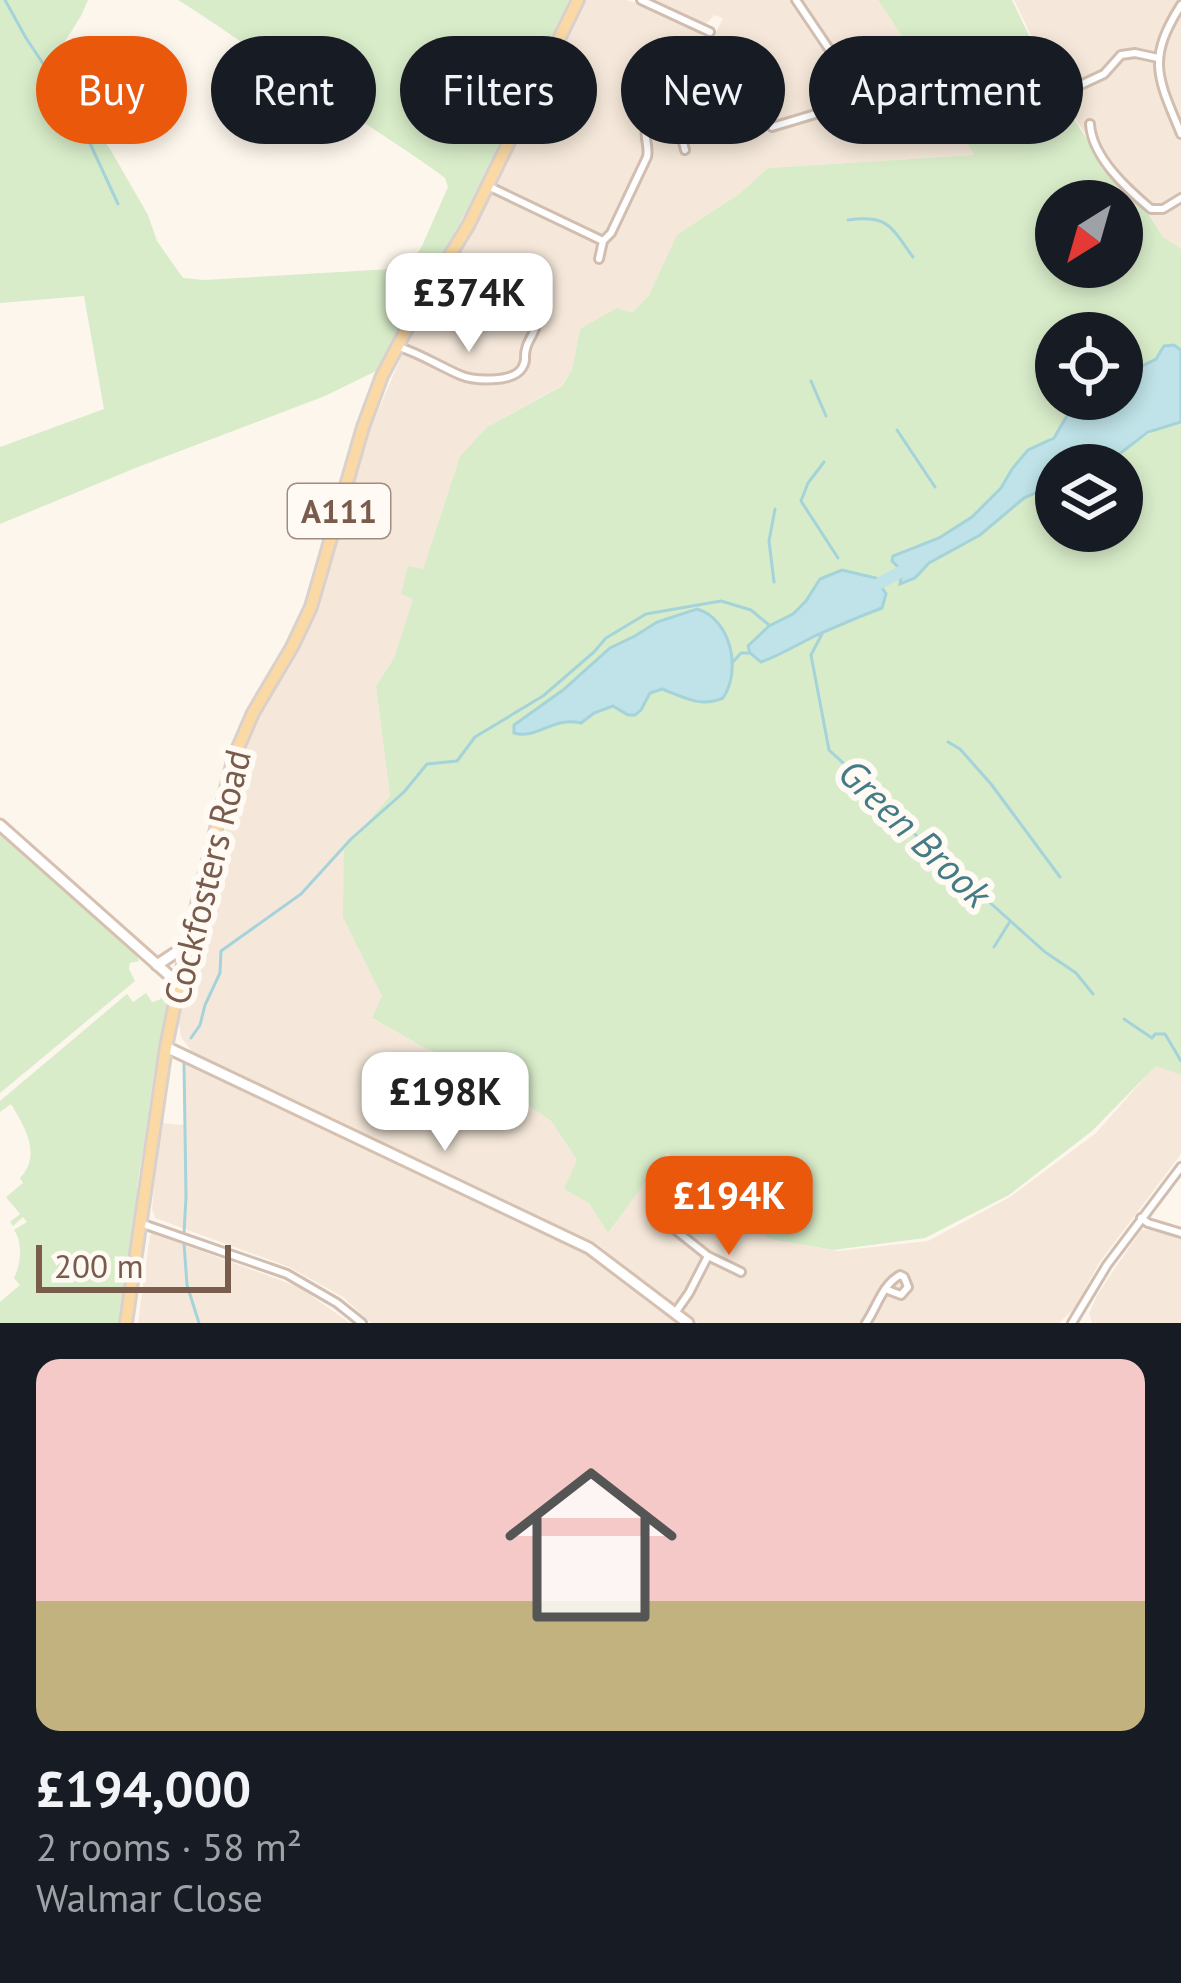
<!DOCTYPE html>
<html lang="en">
<head>
<meta charset="utf-8">
<style>
  :root { --surface:#171b24; --page:#20242c; --text:#f1f3f6; --muted:#9ea1a6; --line:#363941; --accent:#ea580c }
  body { margin:0; font-family:"PT Sans",sans-serif; background:var(--page); color:var(--text); height:100vh; display:flex; flex-direction:column; font-size:45px; white-space:nowrap }
  * { box-sizing:border-box; margin:0 }
  p { font-size:39px; color:var(--muted) }
  .icon { flex:none; width:66px; height:66px; fill:none; stroke:currentColor; stroke-width:2; stroke-linecap:round; stroke-linejoin:round }
  .map { position:relative; height:1323px; overflow:hidden }
  .drawer { display:flex; flex-direction:column; background:var(--surface); flex:1 }
  .drawer>* { flex:none }
  .top-card { position:absolute; left:36px; top:36px; width:1110px; height:108px; display:flex; gap:24px }
  .needle { width:78px; rotate:217deg }
  .controls { position:absolute; left:1035px; top:180px; display:grid; gap:24px }
  .controls a { display:grid; place-items:center; width:108px; height:108px; border-radius:50%; background:var(--surface); box-shadow:0 6px 18px #0003; font-size:60px }
  .scale { position:absolute; left:36px; bottom:30px; width:195px; box-sizing:border-box; padding-left:12px; border:6px solid #7a5c4d; border-top:0; font-size:33px; line-height:42px; white-space:nowrap; color:#7a5c4d; -webkit-text-stroke:9px #fffaf3; paint-order:stroke }
  .price { position:absolute; translate:-50% -102px; padding:0 27px; border-radius:24px; background:#fff; color:#222; font-size:39px; line-height:78px; filter:drop-shadow(0 3px 6px #0008) }
  .price::after { content:''; position:absolute; left:50%; top:72px; width:36px; height:27px; margin-left:-18px; background:inherit; clip-path:polygon(0 0,100% 0,50% 100%) }
  .price.on { background:var(--accent); color:#fff }
  ul { padding:0; list-style:none }
  li { display:grid; align-content:center; gap:24px; height:636px; padding:0 36px }
  li+li { border-top:3px solid var(--line) }
  li span { display:grid; place-items:center; height:372px; border-radius:24px; color:#555 }
  li>.icon { margin-inline-start:auto }
  span .icon { width:216px; height:216px; fill:#fffc; stroke-width:1 }
  li b { font-size:51px }
  .pill { padding:0 42px; border-radius:54px; background:var(--surface); box-shadow:0 6px 18px #0003; font-size:42px; line-height:108px }
  .pill.on { background:var(--accent); color:#fff }
  .map>svg:first-child { display:block }
  .residential { fill:#f5e8da }
  .green { fill:#d8ecc9; fill-rule:evenodd }
  .water { fill:#bfe3e8; stroke:#a5d3da; stroke-width:3 }
  .lines { fill:none; stroke-linecap:round; stroke-linejoin:round }
  .stream { stroke:#a5d3da; stroke-width:3 }
  .river { stroke:#bfe3e8; stroke-width:12 }
  .street-casing { stroke:#d1beb0; stroke-width:12 }
  .secondary-casing { stroke:#d6c0b0; stroke-width:15 }
  .primary-casing { stroke:#dad1cd; stroke-width:16 }
  .street { stroke:#fff; stroke-width:6 }
  .secondary { stroke:#fff; stroke-width:9 }
  .primary { stroke:#fbd9a5; stroke-width:10 }
  .labels { text-anchor:middle; stroke-width:12; stroke-linejoin:round; paint-order:stroke }
  .shield { fill:#fffaf3; stroke:#a28b7f; stroke-width:3 }
  .shield-label { font-size:33px; font-weight:bold; fill:#7a5c4d }
  .street-label { font-size:36px; fill:#7a5c4d; stroke:#fffaf3 }
  .water-label { font-size:39px; font-style:italic; fill:#437c86; stroke:#fffaf3 }
</style>
</head>
<body>
<div class="map">
<svg width="1181" height="1323" viewBox="0 0 1181 1323">
  <rect width="100%" height="100%" fill="#fdf6ec"/>
  <g class="residential">
    <path d="M586,0h40l16,5 60,29v9l7,4 14,-29 -9,-3 -8,9 -53,-24h225l57,86 40,69 -207,13 -29,26 -61,41 -29,60 -17,18 -52,16 -8,42 -11,15 -74,41 -27,29 -66,202 -18,28 14,110 -46,53 38,147 -9,23 50,28 56,25 72,49 26,39 12,43 20,29 57,-79 105,86 66,12 91,-10 82,-44 85,-63 61,-69 25,10v79l-82,109 -24,45 -16,15h-361l-102,-80 -403,-190 -12,-16 -2,-14 9,-45 36,-142 14,-80 19,-41 51,-89 51,-171 46,-107 95,-171z"/>
    <path d="M1014,0h167v250l-18,-13 -13,-23 -41,-42 -52,-83z"/>
    <path d="M186,1062l400,191 92,70h-307l-28,-26 -54,-30 -134,-49 -3,-9 8,-86 24,2z"/>
    <path d="M1141,1230h8l32,8v85h-89l-3,-9 8,-19z"/>
    <path d="M152,1233l147,54 51,36h-212l12,-88z"/>
  </g>
  <g class="green">
    <path d="M0,0h88l-7,16 -29,46 28,45 30,42 38,66 9,26 26,37 21,2 204,-12 14,-22 26,-59 -3,-9 -8,-6c-49,-35 -100,-66 -150,-99 -36,-24 -72,-50 -109,-73h391l-91,191 -102,180 -51,25 -187,71 -138,57v-77l104,-38 -20,-113 -84,7z"/>
    <path d="M878,0h134l44,92 52,79 41,43 14,23 18,12v100l-7,-4h-10l-8,13 -34,18v-43h-66v66h40l-25,10 -14,25 -11,7v14l10,12v64h66v-66h-32l18,-4 50,-33 23,-5v652l-25,-9 -64,65 -83,64 -84,43 -92,12 -63,-11 -103,-86 -59,80 -19,-30 -25,-14 13,-29 -26,-39 -72,-49 -56,-25 -51,-29 10,-22 -39,-79 1,-68 46,-53 -14,-110 18,-28 19,-59 -12,-5 7,-28 15,3 37,-113 27,-29 75,-41 10,-16 8,-41 37,-21 15,5 17,-18 28,-60 62,-41 29,-26 206,-13 -39,-69zM1056,201h66v66h-66z"/>
    <path d="M0,832l126,112 10,10 3,7 -9,2 -1,6 6,12 -135,112z"/>
    <path d="M146,993l6,9 7,-2 7,-7 4,4c-13,46 -18,91 -25,139 -2,19 -7,37 -8,56 -3,47 -4,86 -17,131h-120v-21l20,-17 -6,-7c7,-13 9,-36 0,-48l13,-8 -4,-5 -10,9 -3,-4 10,-8 -14,-17 17,-14 -3,-5c22,-23 5,-51 -9,-74l-11,8v-11l127,-107 6,8z"/>
  </g>
  <g class="water">
    <path d="M1174,345l7,5v72l-33,10 -38,29 -21,4h-33v19l-32,14 -44,37 -51,28 -14,15 -15,6 2,-13 -10,-10 1,-5 46,-18 33,-21 29,-29 11,-19 16,-19 26,-12 17,-29 25,-10h26v-23l34,-17 8,-13z"/>
    <path d="M842,570l34,8 10,16 -4,14c-22,8 -44,18 -65,27 -19,9 -36,20 -56,27l-11,-9 -2,-7 21,-20 24,-12 13,-13 14,-22z"/>
    <path d="M697,609c34,10 45,61 26,89 -23,10 -39,-1 -61,-9l-12,4 -9,17 -6,5h-7l-15,-9 -19,7 -13,10c-28,-7 -44,17 -67,10v-8l49,-35 47,-42 25,-12 22,-14z"/>
  </g>
  <g class="lines">
    <g class="stream">
      <path d="M5,0l21,38 50,75 42,91"/>
      <path d="M848,220c40,-6 43,7 65,37"/>
      <path d="M811,381l15,35"/>
      <path d="M897,430l38,57"/>
      <path d="M824,462l-16,21 -7,18 37,57"/>
      <path d="M774,582l-5,-41 6,-32"/>
      <path d="M822,634l-11,21 18,95 47,43 69,73 29,24 3,7 10,3 58,52 31,21 17,21"/>
      <path d="M732,663l9,-10h9"/>
      <path d="M948,742l12,7 31,35 69,93"/>
      <path d="M994,947l15,-24"/>
      <path d="M1124,1019l28,19 3,-4h10l16,27"/>
      <path d="M191,1038l9,-13 5,-20 15,-32 1,-22 80,-57 50,-55 53,-47 23,-28 30,-3 18,-24 68,-41 51,-44 12,-14 40,-24 75,-13 30,9 18,15"/>
      <path d="M184,1233l2,-36 -2,-134"/>
      <path d="M184,1243l3,42 12,38"/>
    </g>
    <path class="river" d="M880,583l22,-12"/>
    <defs>
      <g id="street">
        <path d="M641,0l69,32"/>
        <path d="M796,0l89,132 4,3 7,-4 -1,-7 -3,-2 -12,3"/>
        <path d="M1181,5c-35,55 -23,73 0,129"/>
        <path d="M1074,88l30,-14 17,-19 14,-2 23,5"/>
        <path d="M1090,124c2,33 37,65 61,85h12l18,-11"/>
        <path d="M772,127l90,-27"/>
        <path d="M682,131l13,-2"/>
        <path d="M488,186l115,55"/>
        <path d="M599,259l4,-18 8,-8 36,-76c3,-14 -6,-21 2,-35l12,-5 18,10 6,23"/>
        <path d="M399,347c22,7 40,19 61,28 14,6 53,8 62,-7 6,-10 1,-8 4,-19 2,-10 9,-15 10,-25"/>
        <path d="M662,1216l11,12 35,28 -19,37 -14,20"/>
        <path d="M1141,1218l7,5 33,10"/>
        <path d="M143,1224l144,50 50,29 25,20"/>
        <path d="M708,1256l33,16"/>
        <path d="M866,1323c11,-16 16,-38 34,-48l4,2 4,10 -7,8 -16,-6"/>
        <path d="M1072,1323l35,-58 74,-98"/>
      </g>
      <g id="secondary">
        <path d="M0,825l180,160"/>
        <path d="M157,965l30,-20"/>
        <path d="M166,1047l423,201 99,75"/>
      </g>
      <path id="primary" d="M126,1323l40,-276 21,-102 47,-188 19,-44 39,-66 19,-40 52,-180 19,-51 32,-61 55,-91 109,-224"/>
    </defs>
    <use href="#street" class="street-casing"/>
    <use href="#secondary" class="secondary-casing"/>
    <use href="#primary" class="primary-casing"/>
    <use href="#street" class="street"/>
    <use href="#secondary" class="secondary"/>
    <use href="#primary" class="primary"/>
  </g>
  <g class="labels">
    <rect class="shield" x="288" y="484" width="102" height="54" rx="9"/>
    <g class="shield-label">
      <text x="339" y="523">A111</text>
    </g>
    <g class="street-label">
      <text transform="translate(207 877) rotate(-76)" y="13">Cockfosters Road</text>
    </g>
    <g class="water-label">
      <text transform="translate(915 833) rotate(44)" y="14">Green Brook</text>
    </g>
  </g>
</svg>
<div class="controls">
<a><svg class="needle" viewBox="-14 -14 28 28"><path d="M0-13l5 13h-10z" fill="#e53935"/><path d="M0 13l5-13h-10z" fill="#9ea1a6"/></svg></a>
<a><svg class="icon" aria-label="locate" viewBox="0 0 24 24"><circle cx="12" cy="12" r="6"/><path d="M12 2v4M12 18v4M2 12h4M18 12h4"/></svg></a>
<a><svg class="icon" aria-label="layers" viewBox="0 0 24 24"><path d="M12 4l9 5-9 5-9-5zM3 14l9 5 9-5"/></svg></a>
</div>
<div class="scale">200 m</div>
<b class="price" style="left:469px;top:355px">£374K</b>
<b class="price" style="left:445px;top:1154px">£198K</b>
<b class="price on" style="left:729px;top:1258px">£194K</b>
<div class="top-card">
<a class="pill on">Buy</a>
<a class="pill">Rent</a>
<a class="pill">Filters</a>
<a class="pill">New</a>
<a class="pill">Apartment</a>
</div>
</div>
<section class="drawer">
<ul>
<li><span style="background:linear-gradient(#f6c9c9 65%,#c2b280 0)"><svg class="icon" aria-label="home" viewBox="0 0 24 24"><path d="M3 11l9-7 9 7M6 9v11h12V9"/></svg></span><div><b>£194,000</b><p>2 rooms · 58 m²</p><p>Walmar Close</p></div></li>
</ul>
</section>
</body>
</html>
